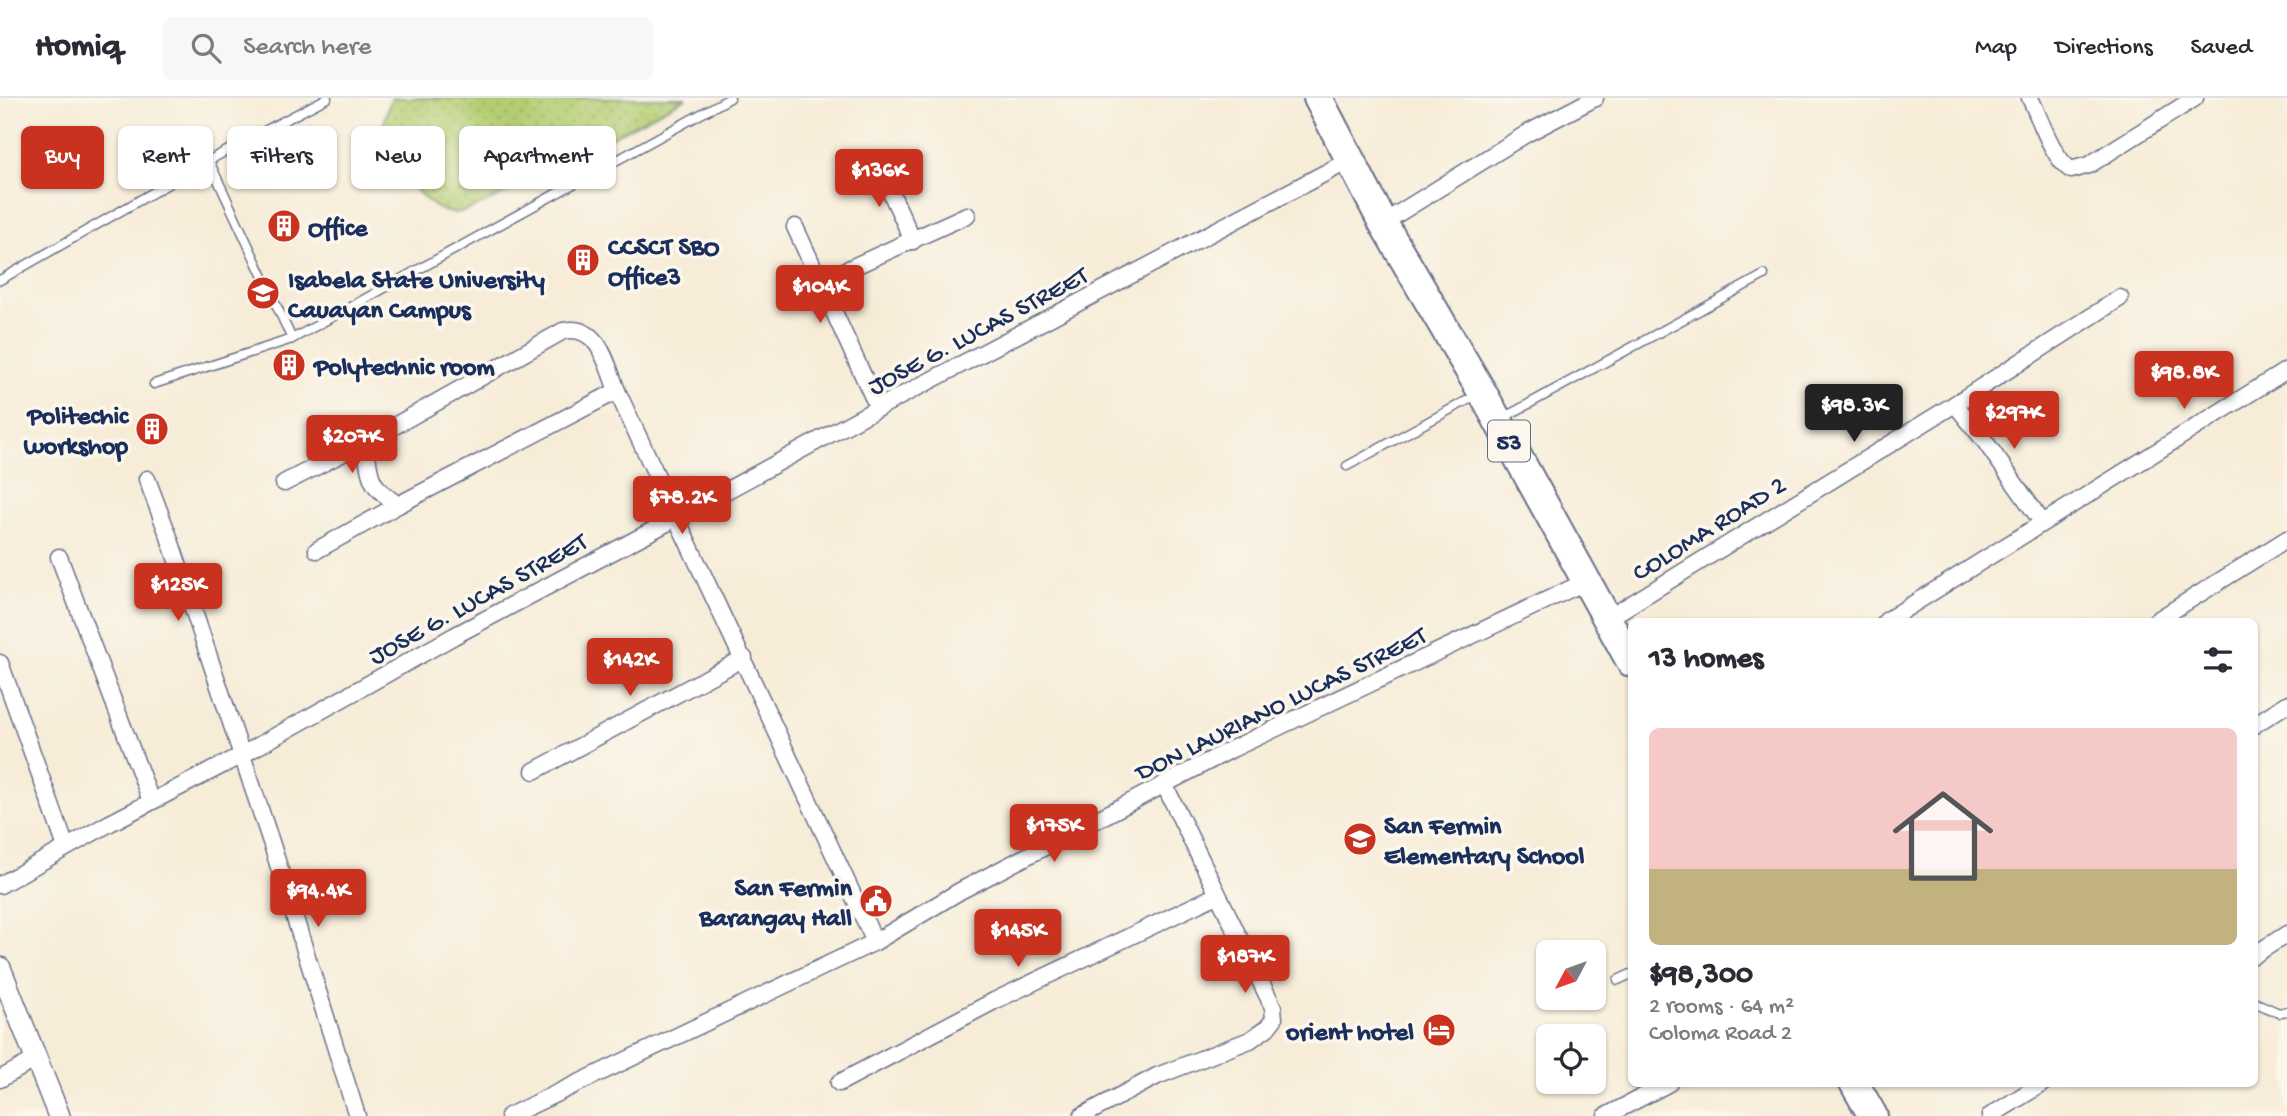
<!DOCTYPE html>
<html lang="en">
<head>
<meta charset="utf-8">
<style>
  :root { --surface:#fff; --page:#f7f7f7; --text:#2b2b33; --muted:#7c7c81; --line:#e1e1e2; --accent:#c8321e }
  body { margin:0; font-family:"Gochi Hand",sans-serif; background:var(--page); color:var(--text); height:100vh; display:flex; flex-direction:column; font-size:26px; white-space:nowrap }
  * { box-sizing:border-box; margin:0 }
  p { font-size:23px; color:var(--muted) }
  .icon { flex:none; width:38px; height:38px; fill:none; stroke:currentColor; stroke-width:2; stroke-linecap:round; stroke-linejoin:round }
  .map { position:relative; flex:1; overflow:hidden }
  .sheet { position:absolute; left:1628px; top:520px; width:630px; height:469px; display:flex; flex-direction:column; background:var(--surface); border-radius:10px; box-shadow:0 2px 5px #0004 }
  .sheet>* { flex:none }
  .banner { position:absolute; left:21px; top:28px; width:665px; height:63px; display:flex; gap:14px }
  .needle { width:46px; rotate:229deg }
  .fabs { position:absolute; left:1536px; top:842px; display:grid; gap:14px }
  .fabs a { display:grid; place-items:center; width:70px; height:70px; border-radius:10px; background:var(--surface); box-shadow:0 2px 5px #0004; font-size:35px }
  .price { position:absolute; translate:-50% -60px; padding:0 16px; border-radius:7px; background:var(--accent); color:#fff; font-size:23px; line-height:46px; filter:drop-shadow(0 2px 4px #0008) }
  .price::after { content:''; position:absolute; left:50%; top:42px; width:21px; height:16px; margin-left:-10px; background:inherit; clip-path:polygon(0 0,100% 0,50% 100%) }
  .price.on { background:#222; color:#fff }
  ul { padding:0; list-style:none }
  li { display:grid; align-content:center; gap:14px; height:371px; padding:0 21px }
  li span { display:grid; place-items:center; height:217px; border-radius:10px; color:#555 }
  li>.icon { margin-inline-start:auto }
  span .icon { width:126px; height:126px; fill:#fffc; stroke-width:1 }
  li b { font-size:30px }
  h2 { display:flex; justify-content:space-between; align-items:center; height:84px; padding:0 21px; font-size:30px }
  .tag { padding:0 24px; border-radius:10px; background:var(--surface); box-shadow:0 2px 5px #0004; font-size:24px; line-height:63px }
  .tag.on { background:var(--accent); color:#fff }
  header { display:flex; align-items:center; gap:42px; box-sizing:border-box; height:98px; padding:0 35px; background:var(--surface); border-bottom:2px solid var(--line) }
  header strong { font-size:33px }
  nav { display:flex; gap:38px; margin-inline-start:auto; font-size:24px }
  .search { width:490px; height:63px; background:var(--page); display:flex; align-items:center; gap:18px; box-sizing:border-box; padding:0 24px; border-radius:10px; color:var(--muted); font-size:26px }
  .map>svg:first-child { display:block }
  .park { fill:url(#park-dots); stroke:#677e68; stroke-width:2 }
  .lines { fill:none; stroke-linecap:round; stroke-linejoin:round }
  .service-casing { stroke:#687189; stroke-width:11 }
  .minor-casing { stroke:#687189; stroke-width:19 }
  .tertiary-casing { stroke:#687189; stroke-width:24 }
  .trunk-casing { stroke:#687189; stroke-width:32 }
  .service { stroke:#fff; stroke-width:8 }
  .minor { stroke:#fff; stroke-width:16 }
  .tertiary { stroke:#fff; stroke-width:21 }
  .trunk { stroke:#fff; stroke-width:28 }
  .labels { text-anchor:middle; stroke-width:7; stroke-linejoin:round; paint-order:stroke }
  .shield { fill:#fbf7ec; stroke:#5e6b89; stroke-width:2 }
  .shield-label { font-size:24px; font-weight:bold; fill:#1b2f5e }
  .poi-label { font-size:26px; font-weight:bold; fill:#1b2f5e; stroke:#fbf7ec; text-anchor:start }
  .street-label { font-size:26px; fill:#1b2f5e; stroke:#fbf7ec }
</style>
</head>
<body>
<header>
<strong>Homiq</strong>
<div class="search"><svg class="icon" aria-label="search" viewBox="0 0 24 24"><circle cx="10" cy="10" r="6"/><path d="M15 15l6 6"/></svg>Search here</div>
<nav><a>Map</a><a>Directions</a><a>Saved</a></nav>
</header>
<div class="map">
<svg width="2287" height="1018" viewBox="0 0 2287 1018">
  <defs>
    <pattern id="park-dots" width="8" height="8" patternUnits="userSpaceOnUse" patternTransform="scale(1.75)"><rect width="8" height="8" fill="#b3cd72"/><path d="M2 2h.1M6 6h.1" fill="none" stroke="#99b065" stroke-width="1.8" stroke-linecap="round"/></pattern>
  </defs>
  <rect width="100%" height="100%" fill="#fbf7ec"/>
  <filter id="ink" filterUnits="userSpaceOnUse"><feTurbulence type="fractalNoise" baseFrequency=".0143" numOctaves="2"/><feDisplacementMap in="SourceGraphic" scale="14" xChannelSelector="R" yChannelSelector="G"/><feConvolveMatrix kernelMatrix="1 2 1 2 8 2 1 2 1" color-interpolation-filters="sRGB"/></filter>
  <filter id="wash" filterUnits="userSpaceOnUse"><feTurbulence type="fractalNoise" baseFrequency=".00686" numOctaves="4" result="noise"/><feDisplacementMap in="SourceGraphic" scale="28" xChannelSelector="R" yChannelSelector="G"/><feGaussianBlur stdDeviation="1.57" result="paint"/><feColorMatrix in="noise" values="0 0 0 0 0 0 0 0 0 0 0 0 0 0 0 0 0 1.4 0 .05"/><feComposite in="paint" operator="in"/></filter>
  <g filter="url(#wash)">
    <rect width="100%" height="100%" fill="#f7ecd8"/>
    <path class="park" d="M392,0h294l-192,101c-13,5 -27,14 -41,14 -28,-2 -65,-54 -70,-79 -1,-8 5,-28 9,-36z"/>
  </g>
  <g filter="url(#ink)">
    <g class="lines">
      <defs>
        <g id="service">
          <path d="M209,63l83,178"/>
          <path d="M0,182l217,-124 110,-58"/>
          <path d="M154,286l138,-45 438,-241"/>
          <path d="M1503,320l261,-143"/>
          <path d="M1347,368l130,-71"/>
          <path d="M1618,882l13,-6"/>
          <path d="M2254,904l25,11 8,-2"/>
        </g>
        <g id="minor">
          <path d="M2030,0c10,20 23,61 41,72l18,-5 106,-67"/>
          <path d="M877,64l36,79"/>
          <path d="M1383,125l143,-89 69,-36"/>
          <path d="M795,129l83,181"/>
          <path d="M820,184l147,-67"/>
          <path d="M1955,306l29,36 58,82"/>
          <path d="M378,340l-11,14c2,30 7,36 31,53"/>
          <path d="M147,381l22,58 103,308 85,271"/>
          <path d="M284,385l98,-50 181,-102c36,-8 44,34 54,60l258,551"/>
          <path d="M317,452l81,-45 219,-114"/>
          <path d="M59,459l92,244"/>
          <path d="M1607,521l348,-215 165,-106"/>
          <path d="M1886,523l401,-251"/>
          <path d="M2156,523l131,-82"/>
          <path d="M0,565l66,184"/>
          <path d="M2254,627l33,-21"/>
          <path d="M534,673l210,-113"/>
          <path d="M0,787l110,-62 132,-68 212,-119 224,-119 200,-109 472,-248"/>
          <path d="M2254,857l33,-21"/>
          <path d="M0,981l36,-20"/>
          <path d="M839,985l155,-82 223,-106"/>
          <path d="M509,1018l366,-174 85,-51 272,-142 355,-168"/>
          <path d="M1082,1018l75,-40 93,-36 17,-12 7,-9 -1,-12 -108,-221"/>
          <path d="M1606,1018l63,-33"/>
          <path d="M1990,1018l53,-33"/>
        </g>
        <path id="tertiary" d="M0,870l59,148"/>
        <g id="trunk">
          <path d="M1318,0l65,125 99,169 149,270"/>
          <path d="M1854,985l19,33"/>
        </g>
      </defs>
      <use href="#service" class="service-casing"/>
      <use href="#minor" class="minor-casing"/>
      <use href="#tertiary" class="tertiary-casing"/>
      <use href="#trunk" class="trunk-casing"/>
      <use href="#service" class="service"/>
      <use href="#minor" class="minor"/>
      <use href="#tertiary" class="tertiary"/>
      <use href="#trunk" class="trunk"/>
    </g>
  </g>
  <defs>
    <symbol id="building-disc" viewBox="-11 -11 22 22"><circle r="9.5" fill="#c8321e" stroke="#fbf7ec"/><path d="M-4-6H4V6H1V3H-1V6H-4ZM-2.5-4.3h1.7v1.8h-1.7ZM.8-4.3h1.7v1.8H.8ZM-2.5-1h1.7V.8h-1.7ZM.8-1h1.7V.8H.8Z" fill="#fff"/></symbol>
    <symbol id="university-disc" viewBox="-11 -11 22 22"><circle r="9.5" fill="#c8321e" stroke="#fbf7ec"/><path d="M0-5L7-2L0 1L-7-2ZM-4 1L0 2.5L4 1V4Q0 6-4 4Z" fill="#fff"/></symbol>
    <symbol id="school-disc" viewBox="-11 -11 22 22"><circle r="9.5" fill="#c8321e" stroke="#fbf7ec"/><path d="M0-5L7-2L0 1L-7-2ZM-4 1L0 2.5L4 1V4Q0 6-4 4Z" fill="#fff"/></symbol>
    <symbol id="civic-disc" viewBox="-11 -11 22 22"><circle r="9.5" fill="#c8321e" stroke="#fbf7ec"/><path d="M-.6-6.5H3V-4.5H.6V-3L4-1V1h2V6H-6V1h2V-1L-.6-3ZM-1.2 2.5V6h2.4V2.5Z" fill="#fff"/></symbol>
    <symbol id="hotel-disc" viewBox="-11 -11 22 22"><circle r="9.5" fill="#c8321e" stroke="#fbf7ec"/><path d="M-6-4.5h1.5V1H6V5H4.5V3h-9V5H-6ZM-4 0a1.8 1.8 0 1 1 3.6 0ZM.5 0V-2.5h3Q6-2.5 6 0Z" fill="#fff"/></symbol>
  </defs>
  <g fill-rule="evenodd">
    <use href="#building-disc" x="265" y="109" width="38" height="38"/>
    <use href="#building-disc" x="564" y="143" width="38" height="38"/>
    <use href="#university-disc" x="244" y="176" width="38" height="38"/>
    <use href="#building-disc" x="270" y="248" width="38" height="38"/>
    <use href="#building-disc" x="133" y="312" width="38" height="38"/>
    <use href="#school-disc" x="1341" y="722" width="38" height="38"/>
    <use href="#civic-disc" x="857" y="784" width="38" height="38"/>
    <use href="#hotel-disc" x="1420" y="913" width="38" height="38"/>
  </g>
  <g class="labels">
    <rect class="shield" x="1488" y="322.5" width="42" height="41" rx="5"/>
    <g class="shield-label">
      <text x="1509" y="351">53</text>
    </g>
    <g class="poi-label">
      <text x="308" y="137">Office</text>
      <text x="608" y="156">CCSCT SBO<tspan x="608" dy="30">Office3</tspan></text>
      <text x="288" y="189">Isabela State University<tspan x="288" dy="30">Cauayan Campus</tspan></text>
      <text x="314" y="276">Polytechnic room</text>
      <text x="128" y="325" text-anchor="end">Politechic<tspan x="128" dy="30">workshop</tspan></text>
      <text x="1384" y="735">San Fermin<tspan x="1384" dy="30">Elementary School</tspan></text>
      <text x="852" y="797" text-anchor="end">San Fermin<tspan x="852" dy="30">Barangay Hall</tspan></text>
      <text x="1414" y="941" text-anchor="end">orient hotel</text>
    </g>
    <g class="street-label">
      <text transform="translate(977 231) rotate(-28)" y="9">JOSE G. LUCAS STREET</text>
      <text transform="translate(1708 429) rotate(-32)" y="9">COLOMA ROAD 2</text>
      <text transform="translate(477 499) rotate(-29)" y="9">JOSE G. LUCAS STREET</text>
      <text transform="translate(1280 604) rotate(-26)" y="9">DON LAURIANO LUCAS STREET</text>
    </g>
  </g>
</svg>
<div class="fabs">
<a><svg class="needle" viewBox="-14 -14 28 28"><path d="M0-13l5 13h-10z" fill="#e53935"/><path d="M0 13l5-13h-10z" fill="#7c7c81"/></svg></a>
<a><svg class="icon" aria-label="locate" viewBox="0 0 24 24"><circle cx="12" cy="12" r="6"/><path d="M12 2v4M12 18v4M2 12h4M18 12h4"/></svg></a>
</div>
<b class="price" style="left:879px;top:111px">$136K</b>
<b class="price" style="left:820px;top:227px">$104K</b>
<b class="price" style="left:2184px;top:313px">$98.8K</b>
<b class="price on" style="left:1854px;top:346px">$98.3K</b>
<b class="price" style="left:2014px;top:353px">$297K</b>
<b class="price" style="left:352px;top:377px">$207K</b>
<b class="price" style="left:682px;top:438px">$78.2K</b>
<b class="price" style="left:178px;top:525px">$125K</b>
<b class="price" style="left:630px;top:600px">$142K</b>
<b class="price" style="left:1054px;top:766px">$175K</b>
<b class="price" style="left:318px;top:831px">$94.4K</b>
<b class="price" style="left:1018px;top:871px">$145K</b>
<b class="price" style="left:1245px;top:897px">$187K</b>
<div class="banner">
<a class="tag on">Buy</a>
<a class="tag">Rent</a>
<a class="tag">Filters</a>
<a class="tag">New</a>
<a class="tag">Apartment</a>
</div>
<section class="sheet">
<h2>13 homes<svg class="icon" aria-label="filters" viewBox="0 0 24 24"><path d="M4 7h16M4 17h16"/><circle cx="9" cy="7" r="2"/><circle cx="15" cy="17" r="2"/></svg></h2>
<ul>
<li><span style="background:linear-gradient(#f6c9c9 65%,#c2b280 0)"><svg class="icon" aria-label="home" viewBox="0 0 24 24"><path d="M3 11l9-7 9 7M6 9v11h12V9"/></svg></span><div><b>$98,300</b><p>2 rooms · 64 m²</p><p>Coloma Road 2</p></div></li>
</ul>
</section>
</div>
</body>
</html>
